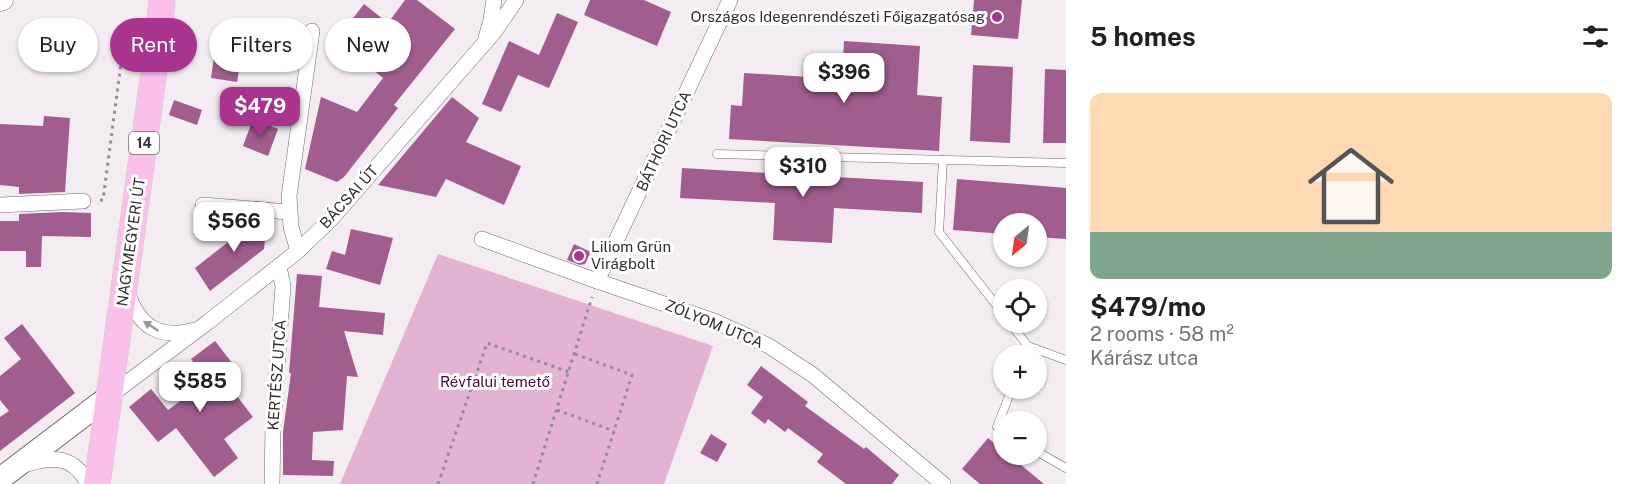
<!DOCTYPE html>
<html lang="en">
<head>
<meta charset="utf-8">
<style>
  :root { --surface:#fff; --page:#f2f2f2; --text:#202124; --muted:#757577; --line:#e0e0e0; --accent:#a8348d }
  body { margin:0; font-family:"Public Sans",sans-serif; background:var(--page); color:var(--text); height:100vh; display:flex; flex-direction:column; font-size:22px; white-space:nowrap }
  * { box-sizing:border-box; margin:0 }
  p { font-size:20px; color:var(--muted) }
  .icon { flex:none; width:33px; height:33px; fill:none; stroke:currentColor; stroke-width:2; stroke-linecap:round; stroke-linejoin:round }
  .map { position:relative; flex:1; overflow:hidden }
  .sheet { display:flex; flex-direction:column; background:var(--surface); width:570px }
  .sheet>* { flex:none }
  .hud { position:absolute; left:18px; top:18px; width:570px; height:54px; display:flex; gap:12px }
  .needle { width:39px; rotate:209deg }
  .buttons { position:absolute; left:993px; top:213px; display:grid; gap:12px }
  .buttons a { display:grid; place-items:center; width:54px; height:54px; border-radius:50%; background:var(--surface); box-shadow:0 2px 4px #0004; font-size:30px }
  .price { position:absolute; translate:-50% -51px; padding:0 14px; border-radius:12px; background:#fff; color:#222; font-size:20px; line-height:39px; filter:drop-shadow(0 2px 3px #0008) }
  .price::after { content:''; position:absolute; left:50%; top:36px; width:18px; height:14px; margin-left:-9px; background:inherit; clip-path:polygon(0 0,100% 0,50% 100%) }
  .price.current { background:var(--accent); color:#fff }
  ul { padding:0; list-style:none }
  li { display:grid; align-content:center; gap:12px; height:318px; padding:0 24px }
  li+li { border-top:2px solid var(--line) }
  li span { display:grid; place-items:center; height:186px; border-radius:12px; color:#555 }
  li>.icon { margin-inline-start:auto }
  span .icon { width:108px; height:108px; fill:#fffc; stroke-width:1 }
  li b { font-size:26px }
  h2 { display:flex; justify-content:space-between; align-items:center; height:72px; padding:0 24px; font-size:26px }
  .tag { padding:0 21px; border-radius:27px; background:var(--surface); box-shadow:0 2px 4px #0004; font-size:21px; line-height:54px }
  .tag.current { background:var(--accent); color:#fff }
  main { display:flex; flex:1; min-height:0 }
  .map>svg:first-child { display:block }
  .green { fill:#e4b2d3 }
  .building { fill:#a05d8d }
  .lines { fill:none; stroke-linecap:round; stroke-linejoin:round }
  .service-casing { stroke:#6e696c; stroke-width:9 }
  .minor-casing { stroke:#6e696c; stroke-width:16 }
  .tertiary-casing { stroke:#6e696c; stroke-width:21 }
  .secondary-casing { stroke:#6e696c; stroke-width:24 }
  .primary-casing { stroke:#cdcdcd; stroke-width:27 }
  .path { stroke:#938f91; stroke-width:3; stroke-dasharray:3 4.5; stroke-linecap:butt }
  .service { stroke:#fff; stroke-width:8 }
  .minor { stroke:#fff; stroke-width:15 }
  .tertiary { stroke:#fff; stroke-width:20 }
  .secondary { stroke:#fff; stroke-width:22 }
  .primary { stroke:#fac0e9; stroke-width:26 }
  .oneway { fill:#989697 }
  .poi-dot { fill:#a8348d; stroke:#fff; stroke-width:2 }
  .labels { text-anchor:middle; stroke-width:6; stroke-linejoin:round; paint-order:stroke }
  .shield { fill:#fff; stroke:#6e6d6d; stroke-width:1.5 }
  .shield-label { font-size:14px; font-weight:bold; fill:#302e2f }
  .poi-label { font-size:15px; fill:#302e2f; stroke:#fff; text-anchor:end }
  .street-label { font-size:15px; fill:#302e2f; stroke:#fff }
  .park-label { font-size:15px; fill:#49083b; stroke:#fff }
</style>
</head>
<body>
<main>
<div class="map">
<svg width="1066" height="484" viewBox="0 0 1066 484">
  <rect width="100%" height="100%" fill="#f3edf1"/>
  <path class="green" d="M438,254l275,92 -49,138h-324z"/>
  <g class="building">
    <path d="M405,0h12l38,29 -61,76 4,3 -54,69 -7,5 -32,-13 16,-72 36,15 26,-34 -10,-8 2,-2 -38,-29 27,-35 24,19z"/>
    <path d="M590,0h54l27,12 -14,34 -73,-31z"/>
    <path d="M974,0h48l-4,39 -47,-4z"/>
    <path d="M557,13l21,9 -29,66 -31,-13 -17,37 -19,-8 27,-63 30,14z"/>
    <path d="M251,20l36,4 -3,28 -36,-4z"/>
    <path d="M844,41l76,5 -3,49 25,2 -3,54 -210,-12 2,-34 11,1 2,-33 98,6z"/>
    <path d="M215,50l27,4 -5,28 -26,-4z"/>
    <path d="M973,65l40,2 -3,76 -40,-2z"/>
    <path d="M1045,69l21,1v73h-23z"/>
    <path d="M452,97l27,21 -13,24 55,24 -17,39 -58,-26 -10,18 -58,-12z"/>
    <path d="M174,100l28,10 -5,15 -28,-10z"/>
    <path d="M44,116l26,2 -5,74 -46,2v-7l-19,-2v-61l43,2z"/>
    <path d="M253,119l25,10 -10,27 -25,-10z"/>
    <path d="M682,168l241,14 -1,31 -88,-5 -2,35 -59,-3 2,-37 -95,-5z"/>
    <path d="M957,179l109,9v51l-30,-2v-13h-32v10l-51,-4z"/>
    <path d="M63,212l28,1v24l-49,-1 -1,31h-15v-16h-26v-30h19v-7z"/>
    <path d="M239,218l28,2 -3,29 -54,42 -15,-23 42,-33z"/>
    <path d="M351,229l42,9 -13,47 -54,-16 6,-18 13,4z"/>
    <path d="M574,244l17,8 -6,12 -5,1 -13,-5z"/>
    <path d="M297,274l25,2 -3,31 66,6 -2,22 -39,-4 14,46 -11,-1 -4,54 -30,2 -1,28 22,1 -1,15 -50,-1v-43l8,-59h-2z"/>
    <path d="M22,324l53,69 -75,58v-34l9,-6 -9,-11v-24l21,-17 -17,-21z"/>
    <path d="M215,341l18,23 -13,10 33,43 -29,22 14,19 -24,19 -38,-49 -18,14 -29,-35 22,-18 17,21 39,-29 -16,-22z"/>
    <path d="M761,366l47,36 -3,4 59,43 2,-2 33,28 -7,9h-46l-29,-22 6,-8 -35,-26 -3,4 -17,-13 -3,5 -14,-11 12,-16 -16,-12z"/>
    <path d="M711,434l16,10 -10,18 -17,-9z"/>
    <path d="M988,438l16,13v3h4l36,30h-64l-18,-15z"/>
  </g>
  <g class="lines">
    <defs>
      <g id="service">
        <path d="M717,154l349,9"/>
        <path d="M943,160l-4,72 65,83"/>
        <path d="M1009,322l19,24 -4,10"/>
        <path d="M1028,346l38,14"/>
        <path d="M1004,431l-7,-4 15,-39"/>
        <path d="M1036,451l30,17"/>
      </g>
      <g id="minor">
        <path d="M486,38l5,-18 3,-20"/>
        <path d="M0,205l83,-4"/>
        <path d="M203,205l86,7"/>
        <path d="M482,239l115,42 117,40 55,25 44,29 130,109"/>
        <path d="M298,251l-7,-24 -2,-31 23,-165"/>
        <path d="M597,281l133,-281"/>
        <path d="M127,292c12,34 31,48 68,38"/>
        <path d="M108,397l100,-75 90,-71 34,-33 163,-187 21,-31"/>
        <path d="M27,464c27,-8 47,-8 61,20"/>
        <path d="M272,484l1,-58 10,-140 -4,-19"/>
      </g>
      <path id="tertiary" d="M0,1l3,-1"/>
      <path id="secondary" d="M0,479l108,-82"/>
      <path id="primary" d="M97,484l61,-442 4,-42"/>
    </defs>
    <use href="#service" class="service-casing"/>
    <use href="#minor" class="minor-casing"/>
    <use href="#tertiary" class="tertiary-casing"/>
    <use href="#secondary" class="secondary-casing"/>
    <use href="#primary" class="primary-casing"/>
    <g class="path">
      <path d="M100,200h3l23,-175"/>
      <path d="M575,354l57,21 -35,109"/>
      <path d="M557,410l57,21"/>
      <path d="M438,484l49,-141 82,29"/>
      <path d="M533,484l59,-187"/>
    </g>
    <use href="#service" class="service"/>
    <use href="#minor" class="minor"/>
    <use href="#tertiary" class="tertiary"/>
    <use href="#secondary" class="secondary"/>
    <use href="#primary" class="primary"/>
  </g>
  <defs><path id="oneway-solid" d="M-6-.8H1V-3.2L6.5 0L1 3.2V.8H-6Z" transform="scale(1.5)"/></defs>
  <use class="oneway" href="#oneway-solid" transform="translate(151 326) rotate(-147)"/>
  <g class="poi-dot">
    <circle cx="997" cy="17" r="6"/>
    <circle cx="579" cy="256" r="6"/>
  </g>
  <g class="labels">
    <rect class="shield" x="129" y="132" width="30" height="22" rx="4.5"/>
    <g class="shield-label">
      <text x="144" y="148">14</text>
    </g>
    <g class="poi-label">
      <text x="985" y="22">Országos Idegenrendészeti Főigazgatósag</text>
      <text x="591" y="252" text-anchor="start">Liliom Grün<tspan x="591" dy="17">Virágbolt</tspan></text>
    </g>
    <g class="street-label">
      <text transform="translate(664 141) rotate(-65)" y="5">BÁTHORI UTCA</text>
      <text transform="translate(349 197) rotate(-48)" y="5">BÁCSAI ÚT</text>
      <text transform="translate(131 242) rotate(-82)" y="5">NAGYMEGYERI ÚT</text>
      <text transform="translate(714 324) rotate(22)" y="5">ZÓLYOM UTCA</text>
      <text transform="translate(277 375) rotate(-86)" y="5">KERTÉSZ UTCA</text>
    </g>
    <g class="park-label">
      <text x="495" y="387">Révfalui temető</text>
    </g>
  </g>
</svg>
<div class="buttons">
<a><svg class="needle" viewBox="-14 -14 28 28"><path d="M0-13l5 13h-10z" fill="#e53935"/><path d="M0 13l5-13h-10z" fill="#757577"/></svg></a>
<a><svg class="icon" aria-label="locate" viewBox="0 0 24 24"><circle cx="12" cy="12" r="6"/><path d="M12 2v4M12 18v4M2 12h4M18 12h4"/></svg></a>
<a>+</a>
<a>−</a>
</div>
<b class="price" style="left:844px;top:104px">$396</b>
<b class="price current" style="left:260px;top:138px">$479</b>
<b class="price" style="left:803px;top:198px">$310</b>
<b class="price" style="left:234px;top:253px">$566</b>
<b class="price" style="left:200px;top:413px">$585</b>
<div class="hud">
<a class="tag">Buy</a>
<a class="tag current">Rent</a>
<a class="tag">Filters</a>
<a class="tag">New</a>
</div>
</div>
<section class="sheet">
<h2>5 homes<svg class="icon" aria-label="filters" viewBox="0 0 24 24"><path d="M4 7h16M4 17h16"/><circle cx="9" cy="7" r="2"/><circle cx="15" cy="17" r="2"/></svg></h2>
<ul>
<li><span style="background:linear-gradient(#ffd9b3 75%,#7fa58c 0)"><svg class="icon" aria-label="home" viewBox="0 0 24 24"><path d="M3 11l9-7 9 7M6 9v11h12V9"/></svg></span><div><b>$479/mo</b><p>2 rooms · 58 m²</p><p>Kárász utca</p></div></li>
</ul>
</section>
</main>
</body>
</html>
